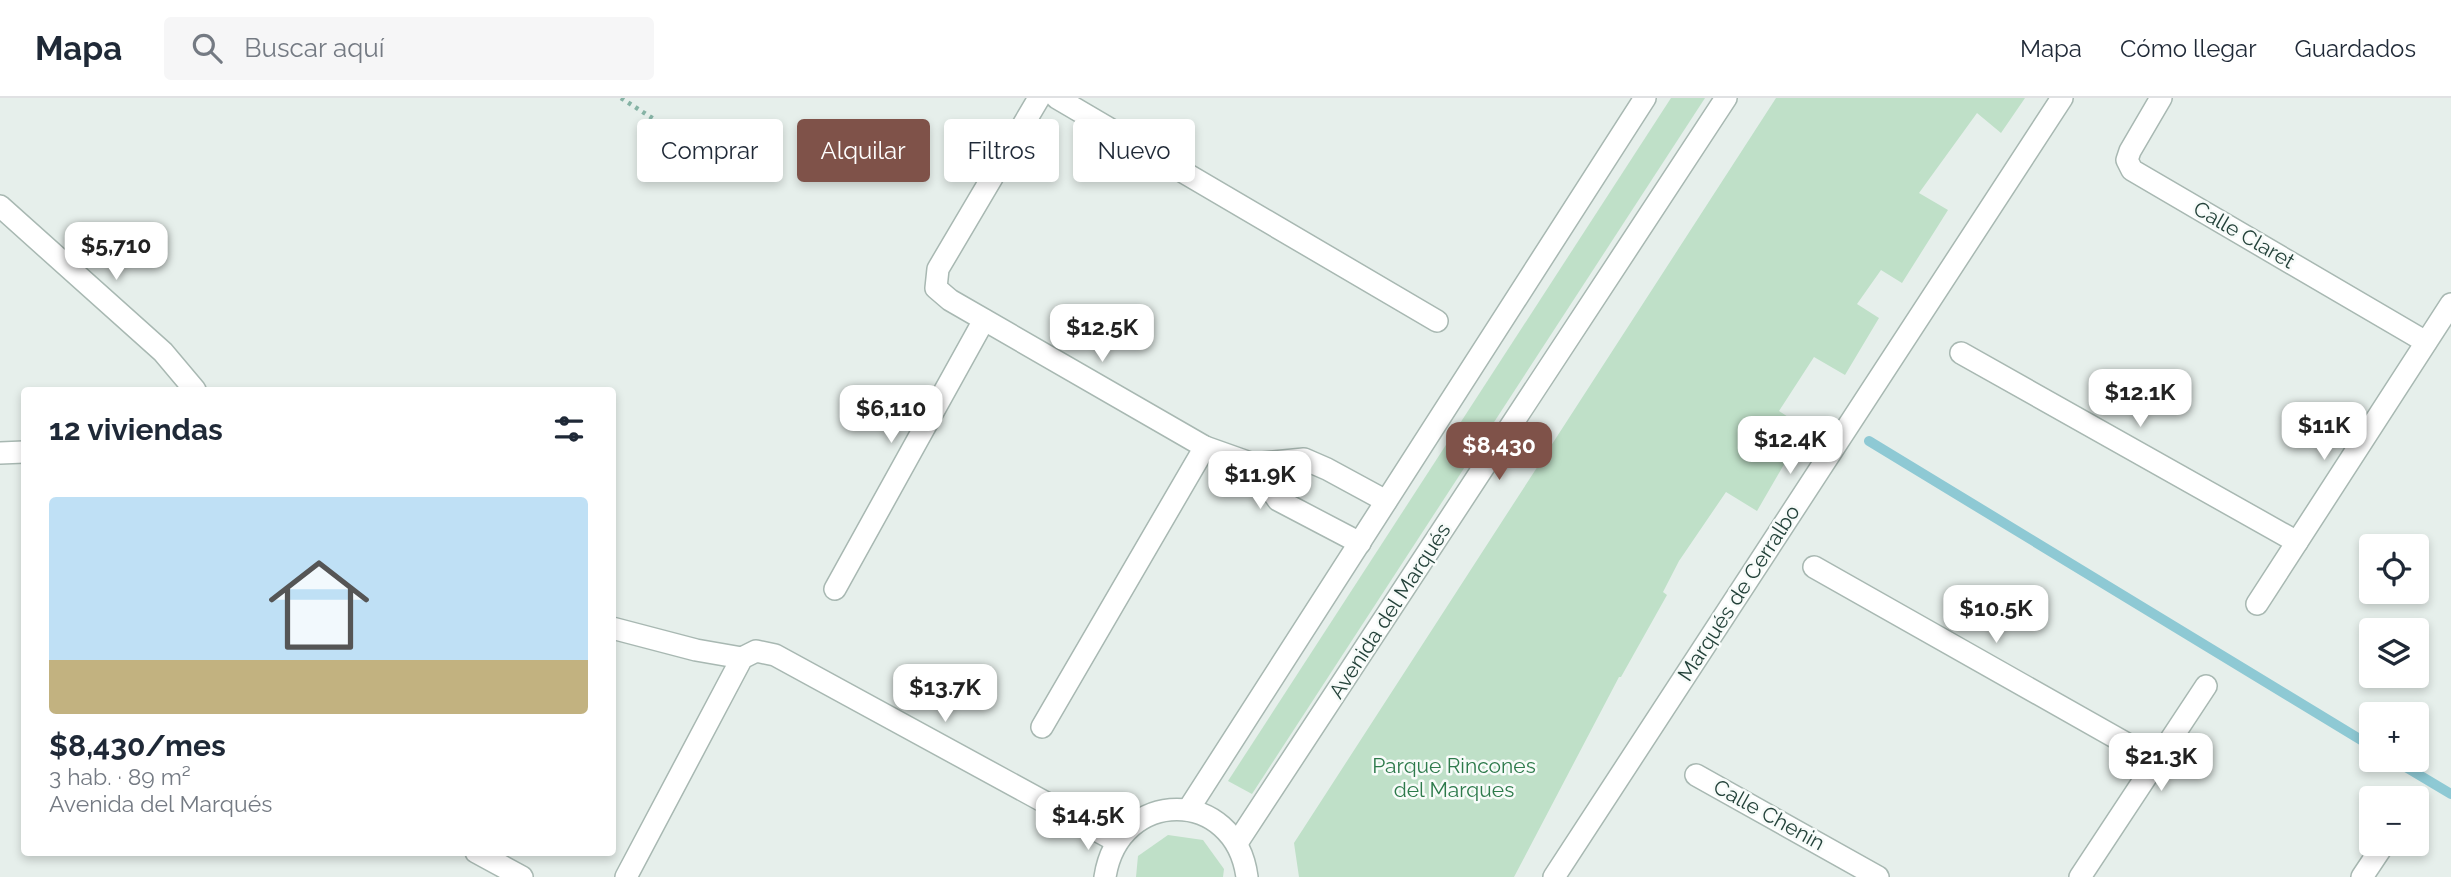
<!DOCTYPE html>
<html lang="es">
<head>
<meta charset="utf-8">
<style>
  :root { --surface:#fff; --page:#f6f6f7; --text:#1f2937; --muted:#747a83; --line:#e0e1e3; --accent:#7f5249 }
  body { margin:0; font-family:Raleway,sans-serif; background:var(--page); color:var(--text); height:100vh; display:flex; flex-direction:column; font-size:26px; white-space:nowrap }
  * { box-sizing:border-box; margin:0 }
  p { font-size:23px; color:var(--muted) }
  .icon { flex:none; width:38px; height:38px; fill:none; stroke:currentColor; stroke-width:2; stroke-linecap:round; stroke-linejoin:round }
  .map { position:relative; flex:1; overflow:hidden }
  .sheet { position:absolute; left:21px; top:289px; width:595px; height:469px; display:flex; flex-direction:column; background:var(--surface); border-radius:7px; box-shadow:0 4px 10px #0003 }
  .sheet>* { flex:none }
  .top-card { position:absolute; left:637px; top:21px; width:665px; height:63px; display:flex; gap:14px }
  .buttons { position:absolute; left:2359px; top:436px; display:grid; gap:14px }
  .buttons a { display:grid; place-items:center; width:70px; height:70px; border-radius:7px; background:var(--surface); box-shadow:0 4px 10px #0003; font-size:35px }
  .price { position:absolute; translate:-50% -60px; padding:0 16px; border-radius:14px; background:#fff; color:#222; font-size:23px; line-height:46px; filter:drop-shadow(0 2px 4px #0008) }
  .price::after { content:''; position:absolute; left:50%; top:42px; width:21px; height:16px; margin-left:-10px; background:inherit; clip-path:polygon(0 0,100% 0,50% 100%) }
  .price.active { background:var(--accent); color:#fff }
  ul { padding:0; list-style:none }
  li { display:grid; align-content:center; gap:14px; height:371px; padding:0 28px }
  li span { display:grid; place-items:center; height:217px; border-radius:7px; color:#555 }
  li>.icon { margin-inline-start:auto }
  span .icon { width:126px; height:126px; fill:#fffc; stroke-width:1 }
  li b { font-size:30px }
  h2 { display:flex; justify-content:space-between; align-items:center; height:84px; padding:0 28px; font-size:30px }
  .tag { padding:0 24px; border-radius:7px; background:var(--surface); box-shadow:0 4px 10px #0003; font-size:24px; line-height:63px }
  .tag.active { background:var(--accent); color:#fff }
  header { display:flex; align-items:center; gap:42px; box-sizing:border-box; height:98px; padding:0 35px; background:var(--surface); border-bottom:2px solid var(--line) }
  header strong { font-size:33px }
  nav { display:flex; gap:38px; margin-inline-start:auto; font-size:24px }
  .search { width:490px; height:63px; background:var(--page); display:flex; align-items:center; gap:18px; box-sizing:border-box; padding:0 24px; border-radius:7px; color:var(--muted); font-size:26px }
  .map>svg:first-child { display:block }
  .green { fill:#bfe0c8 }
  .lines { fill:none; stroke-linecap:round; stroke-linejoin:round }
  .stream { stroke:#8ec9d4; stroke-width:10 }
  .street-casing { stroke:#a8b8b2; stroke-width:24 }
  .path { stroke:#86b3a5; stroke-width:4.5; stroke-dasharray:3.5 5; stroke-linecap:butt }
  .street { stroke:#fff; stroke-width:21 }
  .labels { text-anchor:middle; stroke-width:5; stroke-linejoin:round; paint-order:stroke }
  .street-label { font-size:21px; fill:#24423a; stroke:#f7fbf9 }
  .park-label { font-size:21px; fill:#2d7a4b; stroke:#f7fbf9 }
</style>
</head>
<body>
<header>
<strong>Mapa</strong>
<div class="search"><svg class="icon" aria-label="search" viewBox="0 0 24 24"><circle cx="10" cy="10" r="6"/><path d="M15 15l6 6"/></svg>Buscar aquí</div>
<nav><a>Mapa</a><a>Cómo llegar</a><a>Guardados</a></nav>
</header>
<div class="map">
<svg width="2451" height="779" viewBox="0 0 2451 779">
  <rect width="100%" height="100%" fill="#e6efeb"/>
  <g class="green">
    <path d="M1671,0h34l-453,696 -24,-13z"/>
    <path d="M1776,0h249l-24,35 -24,-20 -58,80 29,17 -46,73 -21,-13 -24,34 22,14 -34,57 -31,-18 -35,54 26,17 -48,83 -31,-19 -47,69 -16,31 4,3 -46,82h-2l-105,200h-215l-5,-34z"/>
    <path d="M1168,737l35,5 21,29 -1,8h-87l2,-21z"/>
  </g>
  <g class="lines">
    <g class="stream">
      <path d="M1869,343l502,305"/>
      <path d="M2394,662l57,34"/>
    </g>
    <defs>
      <g id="street">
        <path d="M1039,0l-101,171 -2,19 14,12 255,147 48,17 51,-5 23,10 59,32"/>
        <path d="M1057,0l380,223"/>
        <path d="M2161,0l-31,53 -3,9 5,10 294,172"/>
        <path d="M0,108l163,146 32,38"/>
        <path d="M1961,255l336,189"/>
        <path d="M0,355l24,-1"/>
        <path d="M1253,366l25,36 82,43"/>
        <path d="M1814,469l343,194"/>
        <path d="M835,491l149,-269"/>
        <path d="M2257,506l194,-300"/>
        <path d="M612,530l84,22 46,8"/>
        <path d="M1042,629l163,-280"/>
        <path d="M1696,677l182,102"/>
        <path d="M1188,712l457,-712"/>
        <path d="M1237,745l489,-745"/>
        <path d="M476,754l46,25"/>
        <path d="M626,779l116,-219 14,-7 19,4 341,186"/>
        <path d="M1105,779c14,-90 130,-90 142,0"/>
        <path d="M1554,779l508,-779"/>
        <path d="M2080,779l126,-191"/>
        <path d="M2362,779l22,-33"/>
      </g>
    </defs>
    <use href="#street" class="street-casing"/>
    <path class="path" d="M621,0l67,43"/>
    <use href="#street" class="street"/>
  </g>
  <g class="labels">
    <g class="street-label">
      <text transform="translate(2244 137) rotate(30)" y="7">Calle Claret</text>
      <text transform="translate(1739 495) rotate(-57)" y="7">Marqués de Cerralbo</text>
      <text transform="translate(1390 513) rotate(-57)" y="7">Avenida del Marqués</text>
      <text transform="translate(1769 717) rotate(29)" y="7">Calle Chenin</text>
    </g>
    <g class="park-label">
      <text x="1454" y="675">Parque Rincones<tspan x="1454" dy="24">del Marques</tspan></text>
    </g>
  </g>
</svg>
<div class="buttons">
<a><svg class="icon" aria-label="locate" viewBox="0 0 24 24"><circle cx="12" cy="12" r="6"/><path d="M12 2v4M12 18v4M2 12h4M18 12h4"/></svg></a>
<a><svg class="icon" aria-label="layers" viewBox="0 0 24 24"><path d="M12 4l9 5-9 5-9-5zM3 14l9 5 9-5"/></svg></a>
<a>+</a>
<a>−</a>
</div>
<b class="price" style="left:116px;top:184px">$5,710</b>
<b class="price" style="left:1102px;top:266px">$12.5K</b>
<b class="price" style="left:2140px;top:331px">$12.1K</b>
<b class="price" style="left:891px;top:347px">$6,110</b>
<b class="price" style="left:2324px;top:364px">$11K</b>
<b class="price" style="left:1790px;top:378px">$12.4K</b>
<b class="price active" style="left:1499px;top:384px">$8,430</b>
<b class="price" style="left:1260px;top:413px">$11.9K</b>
<b class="price" style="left:1996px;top:547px">$10.5K</b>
<b class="price" style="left:945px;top:626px">$13.7K</b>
<b class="price" style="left:2161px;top:695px">$21.3K</b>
<b class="price" style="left:1088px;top:754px">$14.5K</b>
<div class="top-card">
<a class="tag">Comprar</a>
<a class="tag active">Alquilar</a>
<a class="tag">Filtros</a>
<a class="tag">Nuevo</a>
</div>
<section class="sheet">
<h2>12 viviendas<svg class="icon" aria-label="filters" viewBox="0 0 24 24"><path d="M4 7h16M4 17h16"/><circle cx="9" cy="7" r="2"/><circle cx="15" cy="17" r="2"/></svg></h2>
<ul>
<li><span style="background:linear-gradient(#bfe0f5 75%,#c2b280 0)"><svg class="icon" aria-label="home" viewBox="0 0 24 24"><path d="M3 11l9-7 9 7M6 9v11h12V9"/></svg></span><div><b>$8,430/mes</b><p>3 hab. · 89 m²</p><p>Avenida del Marqués</p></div></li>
</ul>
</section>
</div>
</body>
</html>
